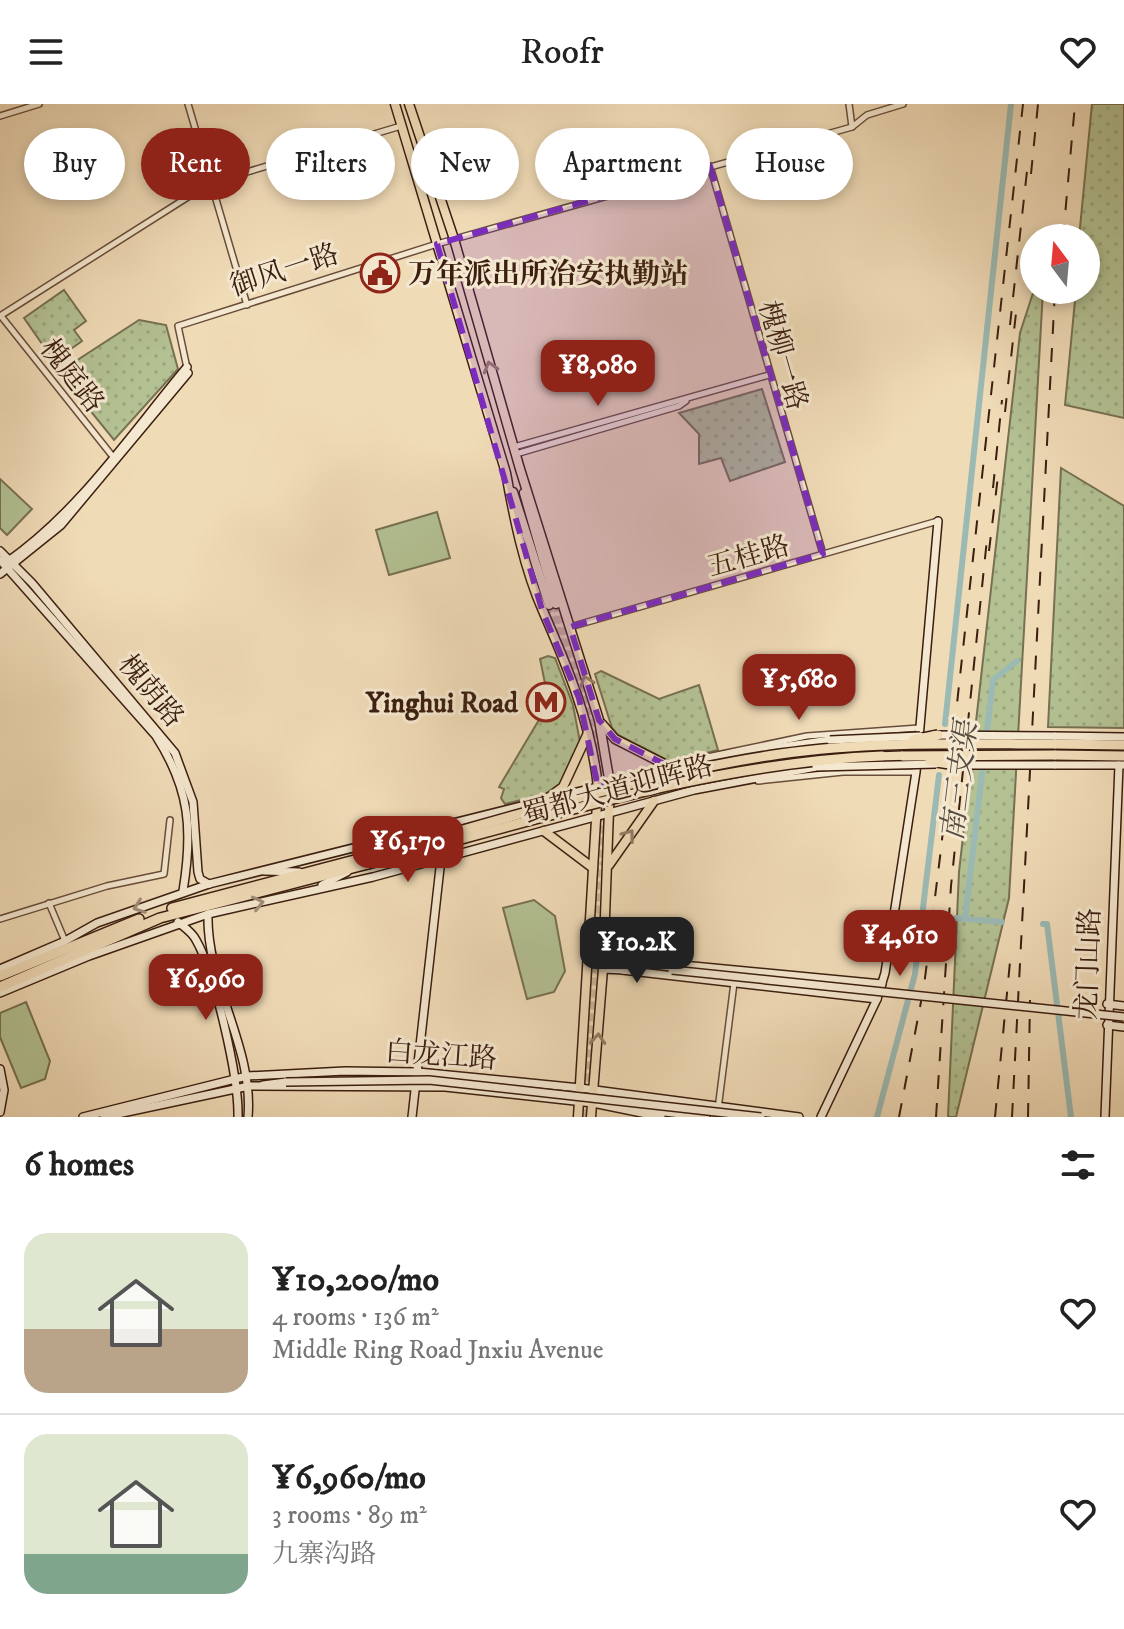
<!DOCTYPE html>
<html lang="en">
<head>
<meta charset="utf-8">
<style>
  :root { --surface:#fff; --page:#f2f2f2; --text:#222; --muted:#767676; --line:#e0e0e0; --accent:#8f2418 }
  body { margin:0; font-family:"IM FELL DW Pica","Noto Serif SC",serif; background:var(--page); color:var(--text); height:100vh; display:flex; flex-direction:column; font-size:30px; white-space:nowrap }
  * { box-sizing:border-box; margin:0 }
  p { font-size:26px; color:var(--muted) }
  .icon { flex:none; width:44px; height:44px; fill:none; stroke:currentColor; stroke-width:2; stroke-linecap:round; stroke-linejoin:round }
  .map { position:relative; height:1013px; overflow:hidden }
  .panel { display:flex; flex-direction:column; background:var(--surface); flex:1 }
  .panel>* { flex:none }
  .top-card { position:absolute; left:24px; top:24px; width:1076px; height:72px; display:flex; gap:16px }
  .needle { width:52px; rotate:344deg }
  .tools { position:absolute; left:1020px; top:120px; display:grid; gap:16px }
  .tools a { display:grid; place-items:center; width:80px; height:80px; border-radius:50%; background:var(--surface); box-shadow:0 4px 12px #0003; font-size:40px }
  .price { position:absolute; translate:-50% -68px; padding:0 18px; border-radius:16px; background:var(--accent); color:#fff; font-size:26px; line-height:52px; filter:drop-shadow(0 2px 4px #0008) }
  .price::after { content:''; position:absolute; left:50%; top:48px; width:24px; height:18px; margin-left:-12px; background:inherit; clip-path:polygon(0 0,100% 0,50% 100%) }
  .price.current { background:#222; color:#fff }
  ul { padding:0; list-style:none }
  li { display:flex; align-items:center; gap:24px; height:200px; padding:0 24px }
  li+li { border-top:2px solid var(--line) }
  li span { display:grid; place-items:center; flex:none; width:224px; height:160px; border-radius:24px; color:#555 }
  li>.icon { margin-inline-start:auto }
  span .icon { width:96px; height:96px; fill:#fffc; stroke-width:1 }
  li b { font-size:34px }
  h2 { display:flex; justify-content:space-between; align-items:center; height:96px; padding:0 24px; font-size:34px }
  .chip { padding:0 28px; border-radius:36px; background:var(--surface); box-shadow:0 4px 12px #0003; font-size:28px; line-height:72px }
  .chip.current { background:var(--accent); color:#fff }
  header { display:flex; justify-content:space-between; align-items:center; height:104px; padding:0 24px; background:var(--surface); font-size:36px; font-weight:600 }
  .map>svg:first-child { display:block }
  .grass { fill:url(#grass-dots); stroke:#777052; stroke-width:2 }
  .garden { fill:#b3c193; stroke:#777052; stroke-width:2 }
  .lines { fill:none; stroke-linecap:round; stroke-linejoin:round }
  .canal { stroke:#9bbab4; stroke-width:6 }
  .primary-tunnel { stroke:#ccb596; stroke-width:8; stroke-dasharray:8 4; stroke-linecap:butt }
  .street-casing { stroke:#684d3a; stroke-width:8 }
  .secondary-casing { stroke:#3b1e10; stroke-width:10 }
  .primary-casing { stroke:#3b1e10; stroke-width:11 }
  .highway-casing { stroke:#3b1e10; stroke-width:12 }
  .street { stroke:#f5e8d0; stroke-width:5 }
  .secondary { stroke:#f5e8d0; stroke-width:7 }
  .primary { stroke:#f0dbb7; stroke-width:8 }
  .highway { stroke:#f0dbb7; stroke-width:9 }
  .rail { stroke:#3b1e10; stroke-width:2; stroke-dasharray:14 14; stroke-linecap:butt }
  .secondary-bridge-casing { stroke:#3b1e10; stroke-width:10; stroke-linecap:butt }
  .highway-bridge-casing { stroke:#3b1e10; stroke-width:12; stroke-linecap:butt }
  .secondary-bridge { stroke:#f5e8d0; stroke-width:7 }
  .highway-bridge { stroke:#f0dbb7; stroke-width:9 }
  .oneway { stroke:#967c64 }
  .oneway2 { stroke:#a18d7a }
  .marked { fill:#7b2cbf; fill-opacity:0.2; stroke:#7b2cbf; stroke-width:6; stroke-dasharray:16 10; stroke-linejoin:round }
  .labels { text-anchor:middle; stroke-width:6; stroke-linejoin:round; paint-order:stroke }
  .street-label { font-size:28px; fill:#3b1e10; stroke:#f5e8d0 }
  .poi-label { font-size:28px; font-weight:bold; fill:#3b1e10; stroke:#f5e8d0; text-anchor:start }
  .water-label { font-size:30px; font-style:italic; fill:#584d41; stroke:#f5e8d0 }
</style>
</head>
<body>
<header><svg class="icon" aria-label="menu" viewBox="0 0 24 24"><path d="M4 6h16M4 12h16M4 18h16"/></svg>Roofr<svg class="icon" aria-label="heart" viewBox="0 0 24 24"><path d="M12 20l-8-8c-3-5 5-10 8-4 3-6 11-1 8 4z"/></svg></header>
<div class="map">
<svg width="1124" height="1013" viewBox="0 0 1124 1013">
  <defs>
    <pattern id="grass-dots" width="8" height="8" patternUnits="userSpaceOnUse" patternTransform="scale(2)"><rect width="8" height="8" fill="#b3c193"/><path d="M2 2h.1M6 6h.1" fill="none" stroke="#9ba57e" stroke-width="1.8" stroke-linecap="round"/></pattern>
  </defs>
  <rect width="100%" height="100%" fill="#f0dbb7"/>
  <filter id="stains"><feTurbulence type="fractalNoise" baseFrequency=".0025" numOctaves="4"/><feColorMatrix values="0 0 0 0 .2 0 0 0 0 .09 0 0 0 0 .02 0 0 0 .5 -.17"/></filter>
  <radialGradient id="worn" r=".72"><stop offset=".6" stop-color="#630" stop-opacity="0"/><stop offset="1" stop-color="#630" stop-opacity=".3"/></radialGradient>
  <g class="grass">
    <path d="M1092,0h32v314l-59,-13 11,-115h10v-16h5l-5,-36h-7z"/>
    <path d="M64,186l22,31 -12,9 8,11 -28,20 -30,-43z"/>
    <path d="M1034,186h9l-34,608 -53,219h-8l11,-245 61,-539z"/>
    <path d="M139,216l27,5 12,44 -64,71 -55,-68z"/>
    <path d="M762,285l23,73 -55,19 -9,-23 -22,6v-30l-20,-21z"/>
    <path d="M1061,364l63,38v222l-76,-1z"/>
    <path d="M548,552l7,2 18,47 7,37 -20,44 -7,6 -48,12 -4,-6 3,-9 -5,-2 50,-84 -9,-44z"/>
    <path d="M601,567l58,28 40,-14 19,65 -47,12 -53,-27 -6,-7 -17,-54z"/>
  </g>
  <g class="garden">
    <path d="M0,375l32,30 -25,26 -7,-7z"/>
    <path d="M437,408l13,46 -61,17 -13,-45z"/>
    <path d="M534,796l21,16 10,55 -11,21 -27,7 -24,-91z"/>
    <path d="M26,898l24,59 -5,18 -24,9 -21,-51v-24z"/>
  </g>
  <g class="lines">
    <g class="canal">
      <path d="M945,620l66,-620"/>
      <path d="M956,814l46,4"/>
      <path d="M965,815l28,-239 24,-19"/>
      <path d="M1043,820h4l24,193"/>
      <path d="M877,1013l38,-143 24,-199"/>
    </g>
    <g class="primary-tunnel">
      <path d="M556,500l43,147 5,60 -1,54"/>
      <path d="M549,501l16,49"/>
      <path d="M582,1013l12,-158 3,-92"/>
    </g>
    <defs>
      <g id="street">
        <path d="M188,0l59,201"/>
        <path d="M849,0l3,23"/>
        <path d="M0,12l39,-12"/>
        <path d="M710,62l113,388"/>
        <path d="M0,212l210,-133 191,-57"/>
        <path d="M1,212l113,142"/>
        <path d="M187,264l-9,-42 259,-82 415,-117 15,-12 36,-11"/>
        <path d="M514,343l255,-72"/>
        <path d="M516,350l163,-48 7,-5"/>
        <path d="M570,523l368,-106"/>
        <path d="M707,653l100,-21 112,-8"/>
        <path d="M758,677l85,-9h73"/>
        <path d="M49,799l16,38"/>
        <path d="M0,815l107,-33 57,-12 6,-54"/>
        <path d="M717,1013l17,-134"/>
      </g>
      <g id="secondary">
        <path d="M0,447l32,32 143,170 18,49 5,70 2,7 9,5"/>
        <path d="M0,456l156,176c34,53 37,94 27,155"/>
        <path d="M7,458c72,-50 124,-128 180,-195"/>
        <path d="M0,470l61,-49 127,-152"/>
        <path d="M1054,632l70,1"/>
        <path d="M1054,661h70"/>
        <path d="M264,767l35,1"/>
        <path d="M322,781l25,-13"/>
        <path d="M208,810c-2,70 46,133 40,203"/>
        <path d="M178,818c7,6 14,10 18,18 19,33 43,138 42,177"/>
        <path d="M603,854l28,2"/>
        <path d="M630,856l252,24"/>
        <path d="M0,865l65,-28 32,-18 112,-39 516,-129 105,-15"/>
        <path d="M603,865l23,1"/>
        <path d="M622,866l255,29"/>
        <path d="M0,889l89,-37 119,-42 165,-37 321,-87 122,-23"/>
        <path d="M1107,900l17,2"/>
        <path d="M1107,921l17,2"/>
        <path d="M0,965l4,21 -4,22"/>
        <path d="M263,981l23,-3"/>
        <path d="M631,1004l75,9"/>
        <path d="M83,1013l164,-41 98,-5 73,1 162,16 219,29"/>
        <path d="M104,1013l145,-31 196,1 148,16 68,14"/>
        <path d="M412,1013l29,-258"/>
        <path d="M821,1013l56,-118 8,-26 31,-201 22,-251"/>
        <path d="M1105,1013l14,-352"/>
      </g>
      <g id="primary">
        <path d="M395,0l111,369c8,45 18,95 37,138 25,57 48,112 55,176l-20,330"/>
        <path d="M409,0l45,135 66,230 79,251 11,64 -7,185 -12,148"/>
        <path d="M513,388l36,113"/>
        <path d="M524,389l32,111"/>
        <path d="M602,620l13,15 57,29"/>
        <path d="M544,697l19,-14 25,-54"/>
        <path d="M544,727l49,37"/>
        <path d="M609,761l45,-64"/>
      </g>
      <g id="highway">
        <path d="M1054,640l70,1"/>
        <path d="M1054,651l70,1"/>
        <path d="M875,653l28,-1"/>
        <path d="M172,804l194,-51"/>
        <path d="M0,872l139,-57"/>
        <path d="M0,883l160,-69 208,-54"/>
      </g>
    </defs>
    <use href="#street" class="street-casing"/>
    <use href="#secondary" class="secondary-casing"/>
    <use href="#primary" class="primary-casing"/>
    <use href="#highway" class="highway-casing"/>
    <use href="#street" class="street"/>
    <use href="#secondary" class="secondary"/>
    <use href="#primary" class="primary"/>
    <use href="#highway" class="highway"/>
    <g class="rail">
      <path d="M1031,70l7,-70"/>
      <path d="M1063,134l12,-134"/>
      <path d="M1010,221l18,-163"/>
      <path d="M1005,308l11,-99"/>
      <path d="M993,384l9,-88"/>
      <path d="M989,447l9,-75"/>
      <path d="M899,1013l25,-131 17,-137 82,-745"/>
      <path d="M936,1013l15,-231 36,-347"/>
      <path d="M995,1013l15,-155"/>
      <path d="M1012,1013l43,-827"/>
      <path d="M1028,1013l2,-117"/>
    </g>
    <defs>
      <g id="secondary-bridge">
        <path d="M933,631l121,1"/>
        <path d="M830,636l90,-4"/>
        <path d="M952,661h102"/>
        <path d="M816,663l120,-3"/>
        <path d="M672,866l452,47"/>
        <path d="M286,978l143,-2 332,37"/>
      </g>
      <g id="highway-bridge">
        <path d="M913,636l25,-5"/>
        <path d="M903,652l151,-1"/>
        <path d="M930,657l26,4"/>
        <path d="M366,753c135,-36 276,-83 414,-103 91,-13 183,-10 274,-10"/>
        <path d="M368,760c168,-43 339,-101 514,-108"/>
      </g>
    </defs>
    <use href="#secondary-bridge" class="secondary-bridge-casing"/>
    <use href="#highway-bridge" class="highway-bridge-casing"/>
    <use href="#secondary-bridge" class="secondary-bridge"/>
    <use href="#highway-bridge" class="highway-bridge"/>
  </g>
  <defs><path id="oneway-chevron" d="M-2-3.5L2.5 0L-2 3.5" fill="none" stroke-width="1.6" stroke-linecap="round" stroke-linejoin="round" transform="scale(2)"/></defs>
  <g class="oneway">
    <use href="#oneway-chevron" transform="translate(490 263) rotate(-106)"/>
    <use href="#oneway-chevron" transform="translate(586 577) rotate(-109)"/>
    <use href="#oneway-chevron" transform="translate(629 731) rotate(-53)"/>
    <use href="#oneway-chevron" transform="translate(598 935) rotate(-86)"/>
  </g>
  <g class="oneway2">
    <use href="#oneway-chevron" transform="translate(258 799) rotate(-13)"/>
    <use href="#oneway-chevron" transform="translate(139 803) rotate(160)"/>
  </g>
  <path class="marked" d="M710,62l113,388 -253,73 29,93 16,19 57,29 -74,19 -19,-89 -37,-88 -105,-366z"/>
  <defs>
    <symbol id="civic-ring" viewBox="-11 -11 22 22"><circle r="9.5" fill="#f5e8d0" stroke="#8f2418" stroke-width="1.5"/><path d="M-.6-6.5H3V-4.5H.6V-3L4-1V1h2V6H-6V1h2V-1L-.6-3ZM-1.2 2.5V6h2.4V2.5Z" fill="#8f2418"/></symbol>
    <symbol id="metro-ring" viewBox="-11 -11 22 22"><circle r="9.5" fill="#f5e8d0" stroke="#8f2418" stroke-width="1.5"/><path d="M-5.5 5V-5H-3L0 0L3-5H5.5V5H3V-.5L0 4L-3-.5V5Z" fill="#8f2418"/></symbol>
  </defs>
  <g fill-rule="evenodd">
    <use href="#civic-ring" x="358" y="147" width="44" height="44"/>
    <use href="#metro-ring" x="524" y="576" width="44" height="44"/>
  </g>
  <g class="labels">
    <g class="street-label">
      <text transform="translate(284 165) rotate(-18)" y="10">御风一路</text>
      <text transform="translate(784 251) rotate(74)" y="10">槐柳一路</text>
      <text transform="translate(73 271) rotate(52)" y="10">槐庭路</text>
      <text transform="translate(748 451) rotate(-16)" y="10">五桂路</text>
      <text transform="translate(152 586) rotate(50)" y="10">槐荫路</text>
      <text transform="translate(617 685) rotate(-15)" y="10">蜀都大道迎晖路</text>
      <text transform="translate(1087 860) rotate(-88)" y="10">龙门山路</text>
      <text transform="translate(441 950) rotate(4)" y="10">白龙江路</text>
    </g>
    <g class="poi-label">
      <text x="408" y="179">万年派出所治安执勤站</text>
      <text x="518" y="608" text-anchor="end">Yinghui Road</text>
    </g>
    <g class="water-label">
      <text transform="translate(959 677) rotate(-83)" y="10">南三支渠</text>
    </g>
  </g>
  <rect width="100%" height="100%" filter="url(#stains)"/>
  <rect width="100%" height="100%" fill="url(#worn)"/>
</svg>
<div class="tools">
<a><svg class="needle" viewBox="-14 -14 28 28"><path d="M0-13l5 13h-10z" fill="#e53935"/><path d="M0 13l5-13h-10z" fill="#767676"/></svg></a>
</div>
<b class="price" style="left:598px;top:304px">¥8,080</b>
<b class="price" style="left:799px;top:618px">¥5,680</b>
<b class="price" style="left:408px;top:780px">¥6,170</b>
<b class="price" style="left:900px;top:874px">¥4,610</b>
<b class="price current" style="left:637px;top:881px">¥10.2K</b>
<b class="price" style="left:206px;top:918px">¥6,960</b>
<div class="top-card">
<a class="chip">Buy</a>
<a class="chip current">Rent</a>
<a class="chip">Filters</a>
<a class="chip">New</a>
<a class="chip">Apartment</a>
<a class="chip">House</a>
</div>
</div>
<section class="panel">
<h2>6 homes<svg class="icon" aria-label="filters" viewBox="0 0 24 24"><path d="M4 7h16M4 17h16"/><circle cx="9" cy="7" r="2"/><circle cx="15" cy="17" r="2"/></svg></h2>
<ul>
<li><span style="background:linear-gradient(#dfe7d0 60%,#b9a48a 0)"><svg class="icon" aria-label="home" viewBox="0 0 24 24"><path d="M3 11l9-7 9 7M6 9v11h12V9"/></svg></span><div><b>¥10,200/mo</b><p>4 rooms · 136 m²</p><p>Middle Ring Road Jnxiu Avenue</p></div><svg class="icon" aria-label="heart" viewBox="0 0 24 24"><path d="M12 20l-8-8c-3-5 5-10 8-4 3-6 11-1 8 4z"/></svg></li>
<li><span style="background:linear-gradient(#dfe7d0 75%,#7fa58c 0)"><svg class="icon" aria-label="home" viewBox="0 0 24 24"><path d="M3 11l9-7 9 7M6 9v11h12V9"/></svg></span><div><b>¥6,960/mo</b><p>3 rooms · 89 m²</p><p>九寨沟路</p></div><svg class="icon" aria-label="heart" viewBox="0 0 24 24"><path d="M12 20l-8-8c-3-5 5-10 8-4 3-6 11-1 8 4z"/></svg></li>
</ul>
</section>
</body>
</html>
